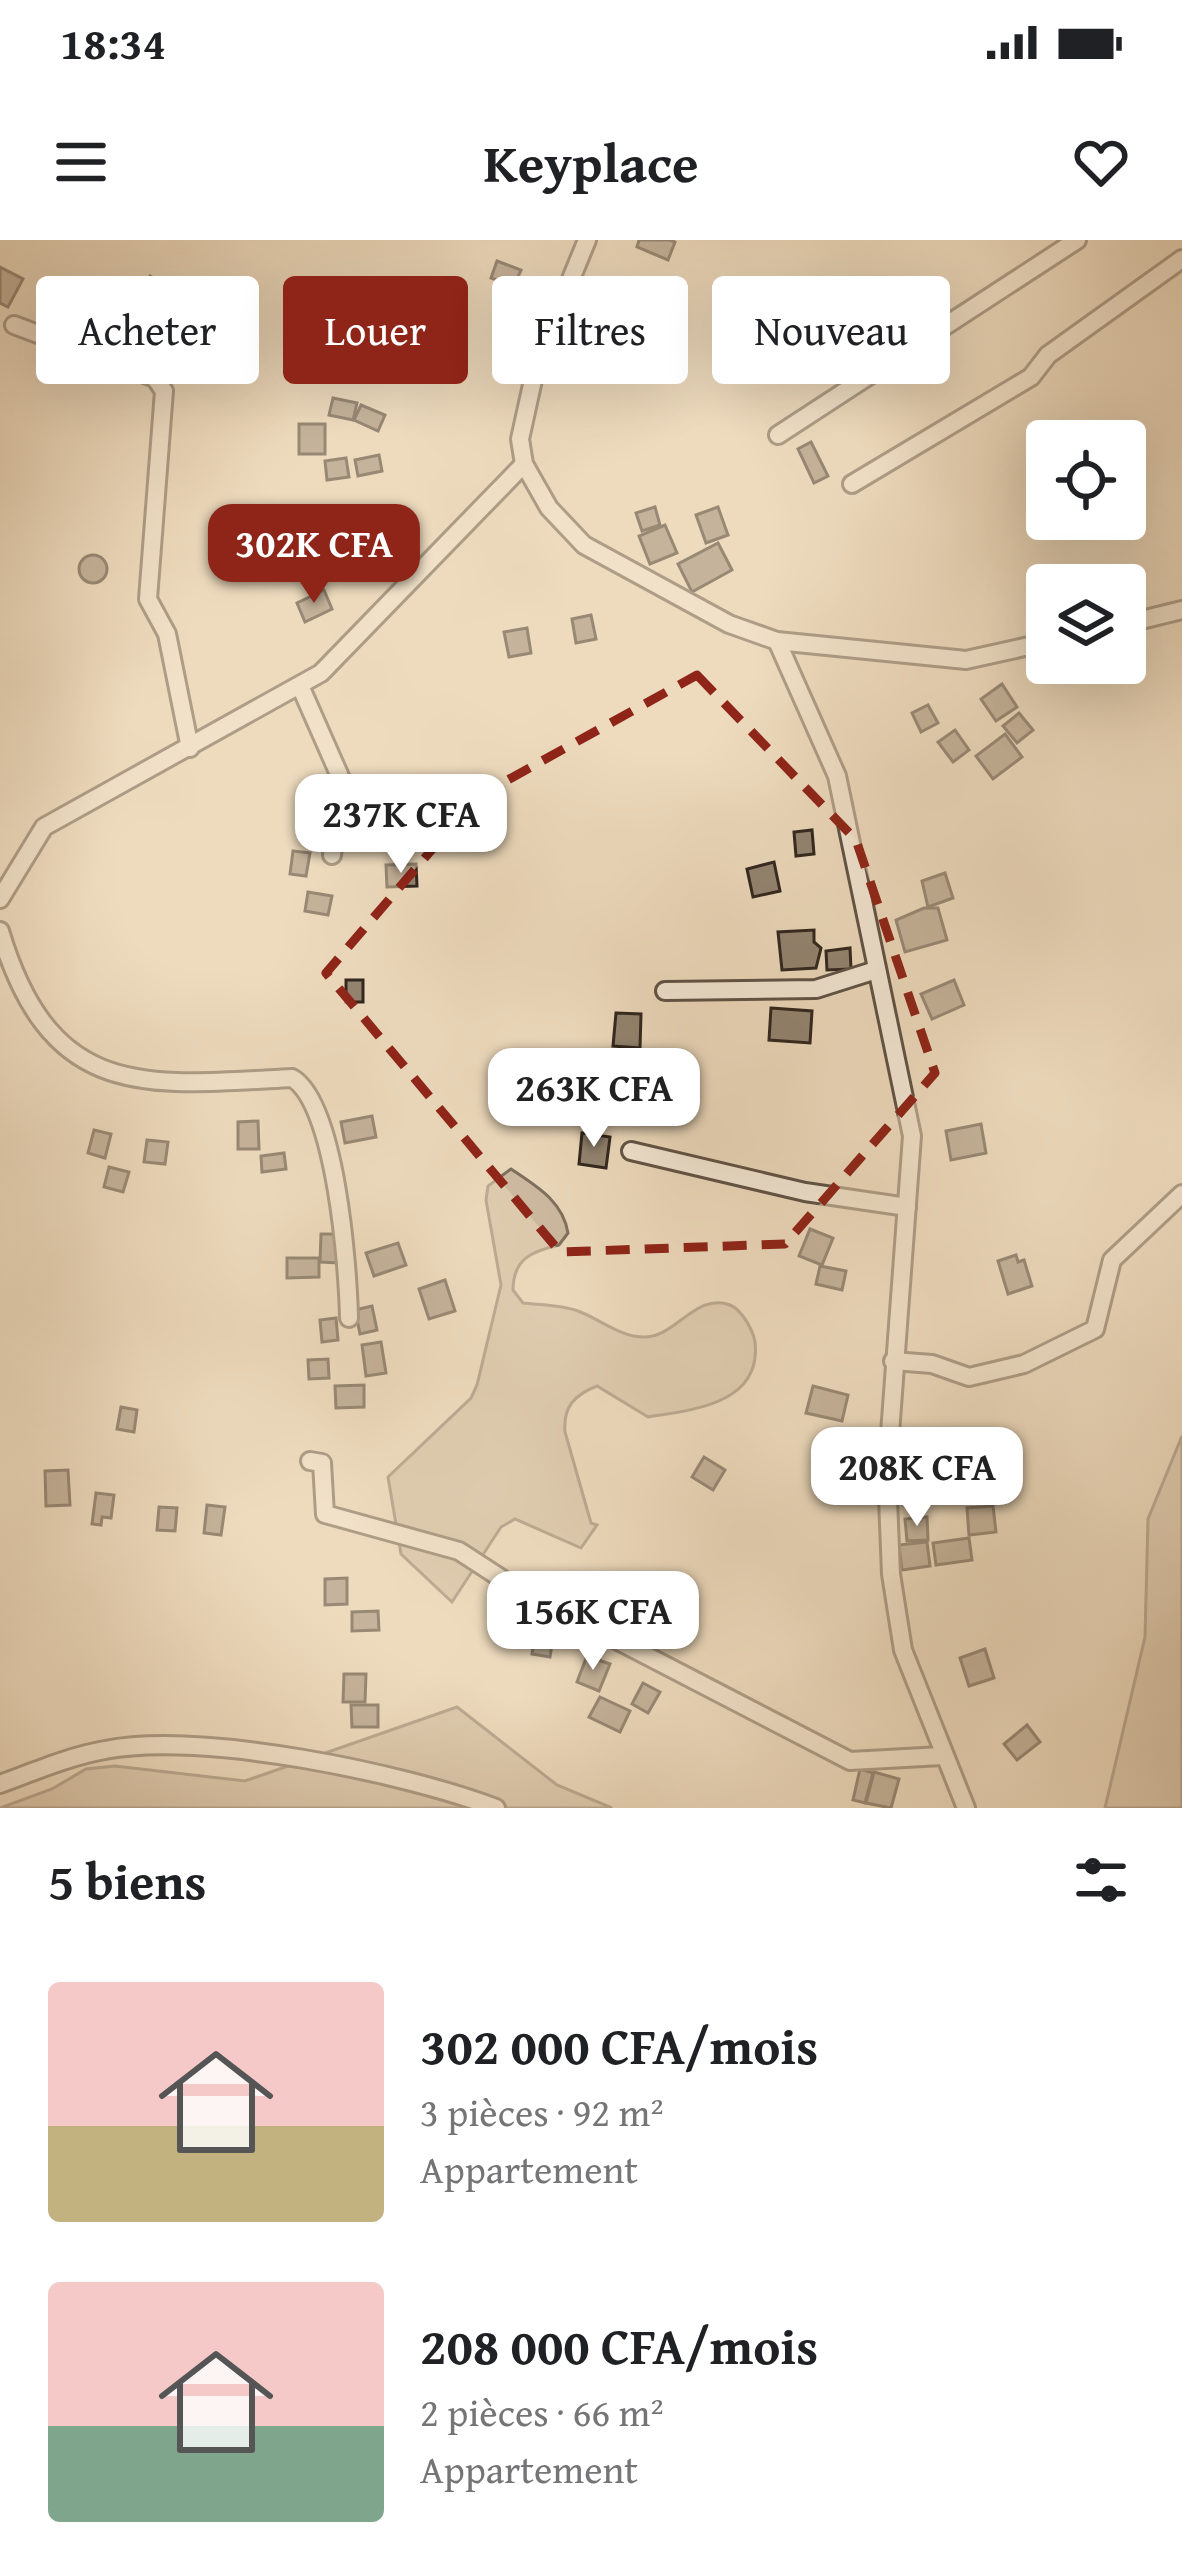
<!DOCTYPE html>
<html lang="fr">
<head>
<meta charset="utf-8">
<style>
  :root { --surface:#fff; --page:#f6f6f6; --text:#202124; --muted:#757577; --accent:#8f2418 }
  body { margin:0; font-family:"Gentium Book Plus",serif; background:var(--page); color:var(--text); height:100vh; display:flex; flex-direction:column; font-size:45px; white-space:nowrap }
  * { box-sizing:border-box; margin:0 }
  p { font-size:39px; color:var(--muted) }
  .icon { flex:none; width:66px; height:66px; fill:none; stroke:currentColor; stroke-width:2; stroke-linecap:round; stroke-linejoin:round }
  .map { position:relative; height:1568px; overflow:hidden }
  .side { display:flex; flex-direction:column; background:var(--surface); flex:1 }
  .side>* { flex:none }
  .top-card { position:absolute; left:36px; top:36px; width:1110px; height:108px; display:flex; gap:24px }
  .tools { position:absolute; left:1026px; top:180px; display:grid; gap:24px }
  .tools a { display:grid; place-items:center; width:120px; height:120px; border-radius:12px; background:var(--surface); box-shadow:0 12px 48px #0002; font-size:60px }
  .price { position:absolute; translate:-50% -102px; padding:0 27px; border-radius:24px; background:#fff; color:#222; font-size:39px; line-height:78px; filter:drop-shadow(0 3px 6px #0008) }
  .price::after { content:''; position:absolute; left:50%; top:72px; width:36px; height:27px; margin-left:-18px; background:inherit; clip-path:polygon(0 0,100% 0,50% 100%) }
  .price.on { background:var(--accent); color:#fff }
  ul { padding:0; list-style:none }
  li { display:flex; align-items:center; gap:36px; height:300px; padding:0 48px }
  li span { display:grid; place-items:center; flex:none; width:336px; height:240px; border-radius:12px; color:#555 }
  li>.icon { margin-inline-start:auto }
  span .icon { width:144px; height:144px; fill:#fffc; stroke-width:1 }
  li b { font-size:51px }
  h2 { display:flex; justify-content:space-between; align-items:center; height:144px; padding:0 48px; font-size:51px }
  .pill { padding:0 42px; border-radius:12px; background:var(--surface); box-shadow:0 12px 48px #0002; font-size:42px; line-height:108px }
  .pill.on { background:var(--accent); color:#fff }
  .status { display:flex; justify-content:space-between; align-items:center; height:84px; padding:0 60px; background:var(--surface); direction:ltr }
  .status svg { height:33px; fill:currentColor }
  header { display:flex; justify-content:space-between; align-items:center; height:156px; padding:0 48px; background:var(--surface); font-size:54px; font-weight:700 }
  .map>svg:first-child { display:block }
  .green { fill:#cebca3; stroke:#7f7160; stroke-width:3 }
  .building { fill:#938471; stroke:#30261e; stroke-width:3 }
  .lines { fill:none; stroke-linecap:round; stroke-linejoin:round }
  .minor-casing { stroke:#605346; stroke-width:22 }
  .minor { stroke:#f4e8d5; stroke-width:16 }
  .marked { fill:none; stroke:#8f2418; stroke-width:9; stroke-dasharray:24 15; stroke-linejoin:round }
</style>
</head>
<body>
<div class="status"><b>18:34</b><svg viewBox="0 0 49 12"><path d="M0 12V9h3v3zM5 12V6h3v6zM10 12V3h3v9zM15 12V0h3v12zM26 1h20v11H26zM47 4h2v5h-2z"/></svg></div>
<header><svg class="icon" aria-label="menu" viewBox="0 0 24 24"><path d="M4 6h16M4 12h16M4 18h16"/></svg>Keyplace<svg class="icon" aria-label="heart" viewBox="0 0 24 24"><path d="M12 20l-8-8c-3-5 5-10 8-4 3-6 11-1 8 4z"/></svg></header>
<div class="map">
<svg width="1182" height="1568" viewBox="0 0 1182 1568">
  <rect width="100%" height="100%" fill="#eedbbe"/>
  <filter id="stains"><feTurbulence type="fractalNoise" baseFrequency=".00167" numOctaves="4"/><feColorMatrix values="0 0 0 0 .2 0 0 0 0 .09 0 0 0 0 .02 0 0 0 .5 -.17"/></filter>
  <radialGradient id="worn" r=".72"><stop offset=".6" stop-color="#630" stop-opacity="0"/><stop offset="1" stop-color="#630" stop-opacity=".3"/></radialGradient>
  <g class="green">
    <path d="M511,929c25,17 52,32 57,64l-9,12c-27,6 -46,14 -46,45l10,13c17,2 38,2 55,8 22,8 43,27 68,26 30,-1 51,-45 84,-32 12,5 23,25 25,37 7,62 -63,68 -107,75l-51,-31c-23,9 -34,21 -32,46l26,91 6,2 -16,23 -66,-29 -14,8 -49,75 -51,-48 -13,-77 83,-79 6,-13 24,-100 -15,-85 2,-14z"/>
    <path d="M1182,1196v372h-77l40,-171 3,-118z"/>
    <path d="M457,1467l100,78 55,23h-612l52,-19 34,-20 29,-3 130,15z"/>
  </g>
  <g class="building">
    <path d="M639,0h31l5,2 -7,18 -31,-13z"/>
    <path d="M497,21l24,9 -7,16 -23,-8z"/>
    <path d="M0,27l23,12 -15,28 -8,-4z"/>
    <path d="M150,36l25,15 -12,21 -25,-15z"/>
    <path d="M333,158l24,5 -4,17 -24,-5z"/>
    <path d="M361,165l24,10 -7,16 -24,-11z"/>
    <rect x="299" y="184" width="26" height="30"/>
    <path d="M811,202l17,34 -14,7 -16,-34z"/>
    <path d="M379,215l3,16 -24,5 -3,-16z"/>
    <path d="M346,218l3,19 -22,3 -2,-19z"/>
    <path d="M655,267l5,18 -18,6 -6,-18z"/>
    <path d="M718,267l10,28 -22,8 -10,-28z"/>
    <path d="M665,285l12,28 -27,11 -11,-28z"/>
    <path d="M718,303l14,27 -40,22 -14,-28z"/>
    <circle cx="93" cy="329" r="14"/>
    <path d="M324,350l8,19 -27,13 -8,-19z"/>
    <path d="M591,375l5,24 -20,4 -4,-24z"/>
    <path d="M527,388l4,25 -22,4 -5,-25z"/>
    <path d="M1002,444l15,23 -21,14 -15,-22z"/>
    <path d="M928,465l10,18 -17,9 -9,-19z"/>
    <path d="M1019,473l14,17 -16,13 -14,-17z"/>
    <path d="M955,490l14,20 -16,12 -15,-20z"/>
    <path d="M1005,494l17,23 -29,22 -17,-23z"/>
    <path d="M812,590l2,24 -18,2 -2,-24z"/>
    <path d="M293,611l17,2 -4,23 -16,-2z"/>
    <path d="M774,622l6,29 -27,6 -6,-28z"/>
    <path d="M416,624l1,22 -30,1 -1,-22z"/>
    <path d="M945,633l8,25 -25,9 -6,-26z"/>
    <path d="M308,652l24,4 -4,19 -23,-4z"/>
    <path d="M924,668h14l9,32 -42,12 -9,-32z"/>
    <path d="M814,690v12l7,6 -5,20 -34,2 -4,-38z"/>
    <path d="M850,708l1,21 -24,1 -1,-19z"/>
    <rect x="346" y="740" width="17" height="22"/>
    <path d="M954,740l10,25 -32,14 -11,-25z"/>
    <path d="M771,768l41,3 -2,32 -41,-3z"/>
    <path d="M616,773l25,1 -1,34 -27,-2z"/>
    <path d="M372,876l4,21 -31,6 -4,-21z"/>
    <path d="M258,881l1,28h-21v-27z"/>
    <path d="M981,884l5,29 -35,7 -5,-29z"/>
    <path d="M94,890l17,4 -6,24 -17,-5z"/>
    <path d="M582,893l28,4 -4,31 -27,-4z"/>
    <path d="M147,900l21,2 -3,22 -21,-2z"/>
    <path d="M284,913l2,16 -24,3 -1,-16z"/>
    <path d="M109,927l20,5 -6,20 -19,-5z"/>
    <path d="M810,989l23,9 -11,27 -23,-9z"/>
    <path d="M321,994h19l-1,29 -19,-1z"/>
    <path d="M398,1003l8,22 -32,11 -8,-23z"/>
    <path d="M1016,1015l2,7 6,-2 8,26 -24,8 -10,-33z"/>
    <path d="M287,1018h32v19l-32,1z"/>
    <path d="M820,1026l26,5 -4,19 -26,-6z"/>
    <path d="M445,1040l10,31 -26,8 -10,-30z"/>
    <path d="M372,1066l5,24 -17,4 -5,-24z"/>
    <path d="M336,1078l2,22 -16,2 -2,-22z"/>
    <path d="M381,1102l5,31 -20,3 -4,-31z"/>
    <path d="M328,1119l1,19 -20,1 -1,-19z"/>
    <path d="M364,1145v22l-28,1 -1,-22z"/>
    <path d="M813,1146l35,9 -6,26 -36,-8z"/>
    <path d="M121,1167l16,3 -3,22 -17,-3z"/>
    <path d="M704,1217l21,13 -12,20 -21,-13z"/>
    <path d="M68,1230l2,35 -24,1 -1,-35z"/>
    <path d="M96,1253l18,2 -3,23 -9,-1 -1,8 -9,-1z"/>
    <path d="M207,1265l18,2 -4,28 -17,-2z"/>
    <path d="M993,1266l3,26 -27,3 -2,-27z"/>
    <path d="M159,1267l18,1 -2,23 -18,-1z"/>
    <path d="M927,1277l1,23 -21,1 -2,-22z"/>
    <path d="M969,1298l3,22 -36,5 -3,-22z"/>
    <path d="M927,1302l3,24 -28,4 -3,-25z"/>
    <path d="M347,1338v26l-22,1v-26z"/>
    <path d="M378,1371l1,19 -27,1v-19z"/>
    <path d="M536,1388l18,4 -4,25 -18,-3z"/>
    <path d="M985,1409l9,29 -25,8 -9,-28z"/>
    <path d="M587,1416l23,8 -11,27 -22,-9z"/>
    <path d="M344,1434h22l-1,28h-22z"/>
    <path d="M643,1443l17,9 -12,21 -16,-9z"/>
    <path d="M600,1457l30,14 -10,21 -31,-15z"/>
    <path d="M351,1465h27v22h-26z"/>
    <path d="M1027,1485l13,17 -23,18 -13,-16z"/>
    <path d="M860,1529l13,4 -8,30 -12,-3z"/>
    <path d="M874,1532l25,7 -8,29 -25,-5z"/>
  </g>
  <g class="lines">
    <defs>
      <g id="minor">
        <path d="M587,0l-50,122 -17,77 4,25 25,44 35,37 145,79 48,17 189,19 81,-18"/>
        <path d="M14,85l141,53 9,13 -16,208 19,35 23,114"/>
        <path d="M778,195l299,-195"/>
        <path d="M852,244l179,-107 17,-22 134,-96"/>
        <path d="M1125,384l57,-14"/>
        <path d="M777,401l60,135 75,360 -25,338 4,100 12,76 63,158"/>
        <path d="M301,448l41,93 -10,74"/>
        <path d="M0,659l44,-72 277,-154 203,-209"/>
        <path d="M0,691c51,170 144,155 292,147 44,25 56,191 57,240"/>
        <path d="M665,751l151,-2 60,-19"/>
        <path d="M631,911l174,41 102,15"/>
        <path d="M893,1121l39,3 37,13 55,-13 71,-35 17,-69 70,-66"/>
        <path d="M310,1221l12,2 3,51 134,37 57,37 334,173 92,-5"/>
        <path d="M0,1544c33,-12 70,-28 105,-34 97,-19 299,23 391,58"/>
      </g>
    </defs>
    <use href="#minor" class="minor-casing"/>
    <use href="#minor" class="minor"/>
  </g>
  <path d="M0 0H1182V1568H0ZM697,435l159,165 79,233 -150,171 -225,8 -234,-279 151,-176z" fill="#eedbbe" fill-opacity=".55" fill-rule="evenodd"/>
  <path class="marked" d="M697,435l159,165 79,233 -150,171 -225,8 -234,-279 151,-176z"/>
  <rect width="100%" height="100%" filter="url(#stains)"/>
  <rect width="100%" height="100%" fill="url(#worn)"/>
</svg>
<div class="tools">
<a><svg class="icon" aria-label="locate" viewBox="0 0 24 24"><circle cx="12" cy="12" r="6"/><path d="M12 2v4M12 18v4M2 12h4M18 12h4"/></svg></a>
<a><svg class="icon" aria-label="layers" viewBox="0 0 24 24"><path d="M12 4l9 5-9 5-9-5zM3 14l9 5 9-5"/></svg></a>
</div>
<b class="price on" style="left:314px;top:366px">302K CFA</b>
<b class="price" style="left:401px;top:636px">237K CFA</b>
<b class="price" style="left:594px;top:910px">263K CFA</b>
<b class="price" style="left:917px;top:1289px">208K CFA</b>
<b class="price" style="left:593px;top:1433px">156K CFA</b>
<div class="top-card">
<a class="pill">Acheter</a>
<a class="pill on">Louer</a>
<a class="pill">Filtres</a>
<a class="pill">Nouveau</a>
</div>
</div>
<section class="side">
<h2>5 biens<svg class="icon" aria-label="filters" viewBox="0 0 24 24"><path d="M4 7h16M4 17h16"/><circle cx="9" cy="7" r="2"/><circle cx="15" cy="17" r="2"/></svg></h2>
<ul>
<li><span style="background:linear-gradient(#f6c9c9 60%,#c2b280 0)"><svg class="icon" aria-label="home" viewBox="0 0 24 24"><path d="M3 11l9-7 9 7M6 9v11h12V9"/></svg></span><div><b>302 000 CFA/mois</b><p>3 pièces · 92 m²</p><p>Appartement</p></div></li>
<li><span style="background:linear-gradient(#f6c9c9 60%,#7fa58c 0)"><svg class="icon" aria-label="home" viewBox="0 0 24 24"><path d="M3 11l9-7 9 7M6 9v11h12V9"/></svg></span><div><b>208 000 CFA/mois</b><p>2 pièces · 66 m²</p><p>Appartement</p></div></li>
</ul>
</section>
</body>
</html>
